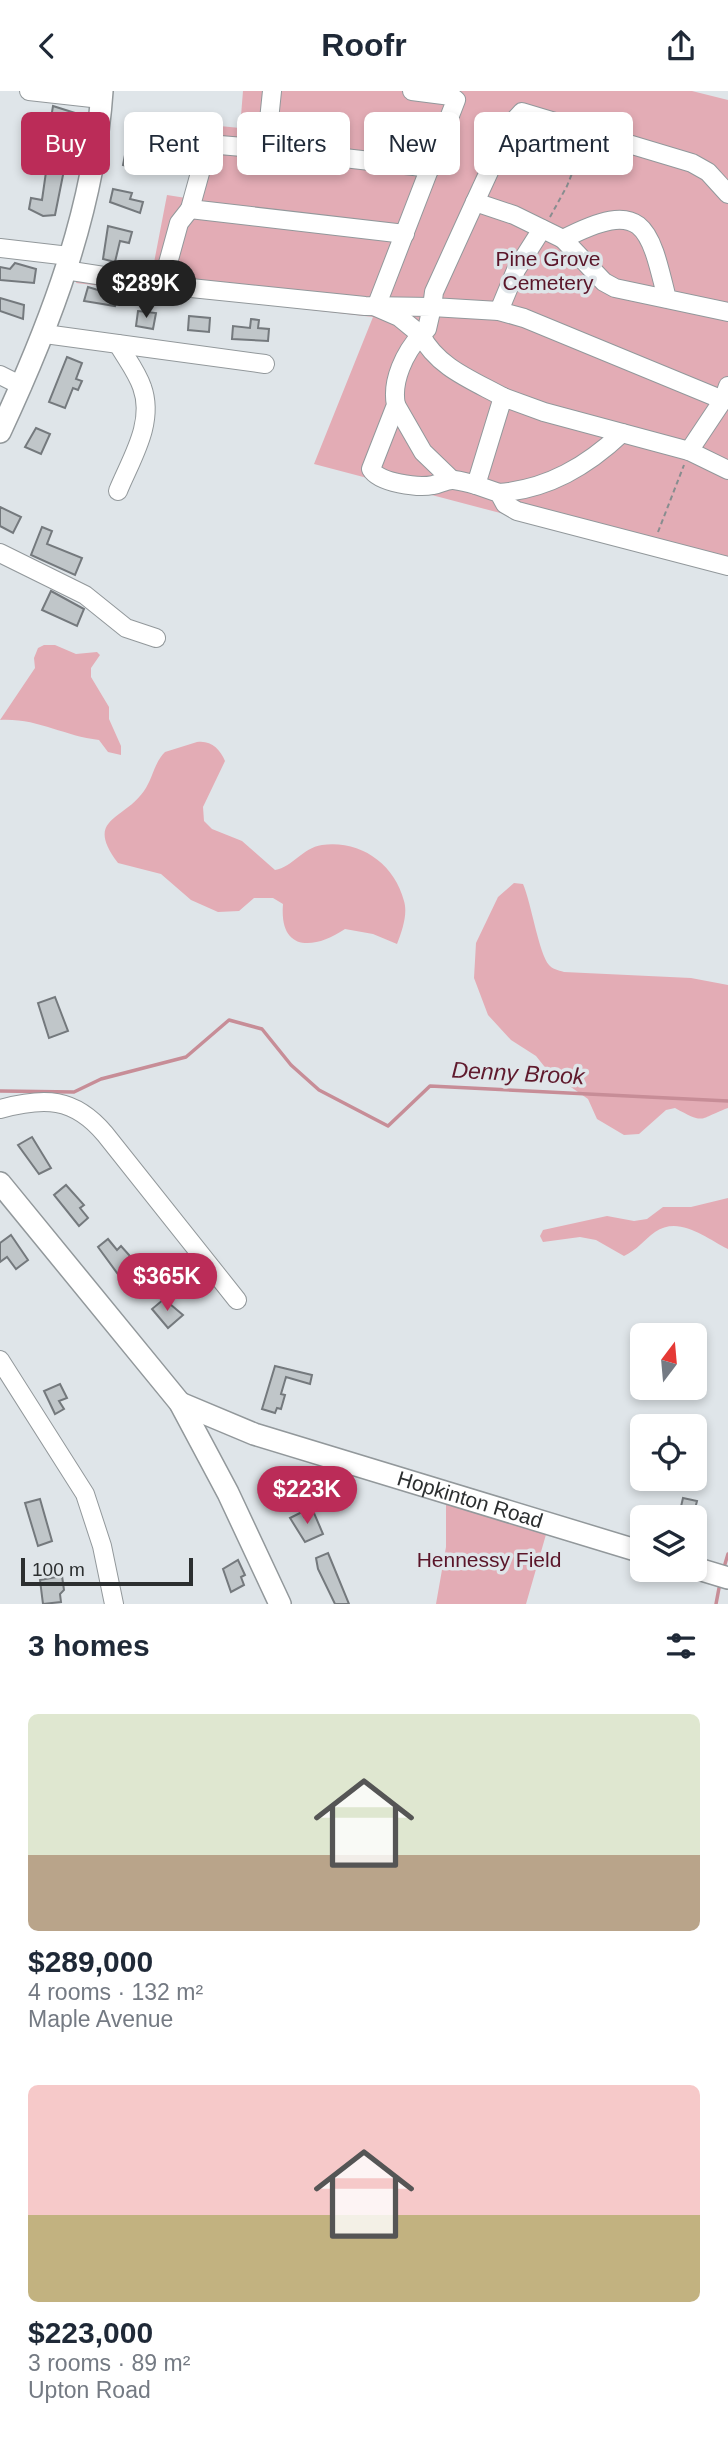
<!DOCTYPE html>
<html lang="en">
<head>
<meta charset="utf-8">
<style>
  :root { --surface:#fff; --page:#f6f6f7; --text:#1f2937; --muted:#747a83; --accent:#bb2c58 }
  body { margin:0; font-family:Arial,sans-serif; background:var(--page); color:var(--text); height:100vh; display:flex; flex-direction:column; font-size:26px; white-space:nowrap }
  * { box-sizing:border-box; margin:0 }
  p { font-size:23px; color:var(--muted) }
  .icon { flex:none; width:38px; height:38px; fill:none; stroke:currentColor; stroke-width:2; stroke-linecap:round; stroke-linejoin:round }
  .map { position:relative; height:1513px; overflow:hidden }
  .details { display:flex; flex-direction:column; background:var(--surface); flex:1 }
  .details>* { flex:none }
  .guide { position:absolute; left:21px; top:21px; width:686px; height:63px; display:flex; gap:14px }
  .needle { width:46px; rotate:16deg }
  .controls { position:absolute; left:630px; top:1232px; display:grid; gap:14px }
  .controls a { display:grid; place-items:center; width:77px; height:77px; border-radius:10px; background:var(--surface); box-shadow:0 4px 10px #0003; font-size:35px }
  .scale { position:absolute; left:21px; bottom:18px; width:172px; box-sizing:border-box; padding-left:7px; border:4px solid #2c2f30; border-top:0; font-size:19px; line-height:24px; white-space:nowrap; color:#2c2f30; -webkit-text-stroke:5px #dfe5e9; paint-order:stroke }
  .price { position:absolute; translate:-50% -60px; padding:0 16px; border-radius:24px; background:var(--accent); color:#fff; font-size:23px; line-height:46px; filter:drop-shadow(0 2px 4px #0008) }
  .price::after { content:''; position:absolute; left:50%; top:42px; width:21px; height:16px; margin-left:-10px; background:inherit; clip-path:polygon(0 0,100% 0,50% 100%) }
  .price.selected { background:#222; color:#fff }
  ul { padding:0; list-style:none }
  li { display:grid; align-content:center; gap:14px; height:371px; padding:0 28px }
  li span { display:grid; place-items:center; height:217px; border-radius:10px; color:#555 }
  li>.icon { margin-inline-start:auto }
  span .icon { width:126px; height:126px; fill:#fffc; stroke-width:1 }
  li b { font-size:30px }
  h2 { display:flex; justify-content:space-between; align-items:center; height:84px; padding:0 28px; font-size:30px }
  .tag { padding:0 24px; border-radius:10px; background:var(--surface); box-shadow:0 4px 10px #0003; font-size:24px; line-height:63px }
  .tag.selected { background:var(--accent); color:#fff }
  header { display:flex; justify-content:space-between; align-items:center; height:91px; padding:0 28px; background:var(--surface); font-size:32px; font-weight:700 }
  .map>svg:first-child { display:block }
  .green { fill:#e3acb5 }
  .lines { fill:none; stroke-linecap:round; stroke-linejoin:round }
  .stream { stroke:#c78d97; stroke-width:3.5 }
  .building { fill:#c0c6c9; stroke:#74797d; stroke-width:2 }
  .minor-casing { stroke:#92989b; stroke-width:20 }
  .major-casing { stroke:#92989b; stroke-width:24 }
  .path { stroke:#888d8f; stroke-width:2; stroke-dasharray:5 3.5; stroke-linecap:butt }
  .minor { stroke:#fff; stroke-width:18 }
  .major { stroke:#fff; stroke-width:21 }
  .labels { text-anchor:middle; stroke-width:7; stroke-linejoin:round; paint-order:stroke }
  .park-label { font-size:21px; fill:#5a1529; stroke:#dfe5e9 }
  .street-label { font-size:21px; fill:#2c2f30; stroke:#dfe5e9 }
  .water-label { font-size:23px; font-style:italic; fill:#5f1a2d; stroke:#dfe5e9 }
</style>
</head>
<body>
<header><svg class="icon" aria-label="back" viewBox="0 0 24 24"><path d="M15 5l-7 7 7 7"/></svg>Roofr<svg class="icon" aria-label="share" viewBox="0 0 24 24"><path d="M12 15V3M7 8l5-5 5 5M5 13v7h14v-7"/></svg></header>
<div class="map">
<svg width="728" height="1513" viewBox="0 0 728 1513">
  <rect width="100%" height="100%" fill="#dfe5e9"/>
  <g class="green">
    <path d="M243,0h449l36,9v473l-414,-109 59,-147 -297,-34 5,-17 71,7 15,-78 19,3 13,-74 41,4z"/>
    <path d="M44,554h11l21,9 21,-2 3,3 -9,13v9l18,30v12l12,27v9l-13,-3 -9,-12c-36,-4 -61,-22 -99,-20l35,-52 -1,-10 4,-10z"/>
    <path d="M197,651c14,-2 23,7 28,19l-22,46 1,14 8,8 30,12 33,29c18,-3 27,-22 47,-25 38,-5 72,18 82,56 4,13 -2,30 -7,43l-24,-10 -28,-5c-31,21 -66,23 -62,-25l-10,-6h-19l-15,13 -21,1 -27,-12 -30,-26 -43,-11c-34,-45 5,-42 26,-72 9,-13 10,-28 21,-39z"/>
    <path d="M514,792l9,1c8,18 16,70 26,81 3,4 9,5 15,7l127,6 37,7v123c-30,11 -22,17 -53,0l-9,2 -27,24 -15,1 -27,-16 -9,-20 -40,-28 -12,-15 -25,-16 -23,-25 -14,-37 2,-35 22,-46z"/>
    <path d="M728,1107v51c-22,-11 -49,-34 -73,-17 -11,8 -18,18 -31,24l-28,-16 -16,-3 -37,5 -3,-6 3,-6 64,-14 27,5 13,-2 16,-12h28z"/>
    <path d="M446,1409l101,31 -21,73h-90l10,-57z"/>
  </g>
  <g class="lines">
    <g class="stream">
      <path d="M0,1000l74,1 27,-13 85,-22 43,-37 33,9 29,36 28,25 69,36 42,-40 298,15"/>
      <path d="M725,1473l3,-10"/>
      <path d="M716,1513l3,-16"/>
    </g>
  </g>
  <g class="building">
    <path d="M53,15l22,7 -3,12 -21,-7z"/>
    <path d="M144,51l29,7 -2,19 -36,-11 -2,11 -10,-3 4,-20 15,4z"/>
    <path d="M49,60l18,4 -12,60 -12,1 -14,-7 2,-11 11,2z"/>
    <path d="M113,98l19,4 -2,6 13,3 -3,11 -30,-11z"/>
    <path d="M108,135l24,6 -3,11 -9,-2 -5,21 -12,-3z"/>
    <path d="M15,172l21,6 -2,14 -34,-3v-13l10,2z"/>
    <path d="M88,196l30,9 -3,10 -31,-5z"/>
    <path d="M0,207l24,7 -1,14 -23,-8z"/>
    <path d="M138,220l18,2 -3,16 -17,-3z"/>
    <path d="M189,225l21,2 -1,14 -21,-2z"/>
    <path d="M251,228l8,1 -1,8 11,1 -1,12 -36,-2 1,-13 17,2z"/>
    <path d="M67,266l15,6 -6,16 6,2 -4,9 -5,-2 -8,20 -16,-6z"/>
    <path d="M36,337l14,6 -9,20 -16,-7z"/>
    <path d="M0,416l21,10 -8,16 -13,-7z"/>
    <path d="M42,436l10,4 -5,13 35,14 -7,17 -44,-20z"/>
    <path d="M51,500l33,18 -7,17 -35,-16z"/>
    <path d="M55,906l13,34 -19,7 -11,-35z"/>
    <path d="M32,1046l19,31 -12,6 -21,-29z"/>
    <path d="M66,1094l18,20 -4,3 8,10 -9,8 -25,-31z"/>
    <path d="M11,1144l17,25 -12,9 -9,-12 -7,5v-19z"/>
    <path d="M108,1148l9,11 4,-4 9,10 -3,4 5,7 -12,10 -22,-30z"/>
    <path d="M164,1208l19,16 -15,13 -16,-19z"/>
    <path d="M275,1275l37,9 -2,9 -24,-7 -5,17 4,1 -4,14 -4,-1 -2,5 -13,-4z"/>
    <path d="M60,1293l7,14 -8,3 5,8 -9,5 -11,-23z"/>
    <path d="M683,1407l14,3 -4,16h-30l3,-10 14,4z"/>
    <path d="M40,1408l12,42 -14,5 -13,-43z"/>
    <path d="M302,1421l2,5 10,-4 9,21 -18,8 -15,-24z"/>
    <path d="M328,1462l21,51h-14l-17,-35 -2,-11z"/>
    <path d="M238,1469l7,15 -4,2 3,8 -13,7 -8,-23z"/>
    <path d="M62,1485l2,14 -4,4 1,8 -18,2 -3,-24z"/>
  </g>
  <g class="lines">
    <defs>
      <g id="minor">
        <path d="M29,0l72,8"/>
        <path d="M272,0l-6,58 165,19"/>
        <path d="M412,0l39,5 5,4 -80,207 23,10 22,18c-16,17 -30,46 -25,70l-25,64c8,14 47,19 62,16 7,-1 14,-6 21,-5 7,1 15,3 22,5"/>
        <path d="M266,58l-58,-5 -18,65 215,25"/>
        <path d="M475,111l-41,90 -2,15 67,4 25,7 199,82"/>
        <path d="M190,118l-11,14 -17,62 203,21 67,1 -5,22 -6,6c16,32 51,45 82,62"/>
        <path d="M563,148l-49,-24 -39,-13 36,-78 11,-12 170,51 16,9 20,22"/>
        <path d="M0,157l69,8"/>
        <path d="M65,179l97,15"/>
        <path d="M667,208c-18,-75 -24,-101 -104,-60l41,43 11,6 113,24"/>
        <path d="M499,220l17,-41 26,-41"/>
        <path d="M45,243l220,30"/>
        <path d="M0,284l22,11"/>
        <path d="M396,314l27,47 28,27"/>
        <path d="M689,360l34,-51 5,-14"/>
        <path d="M728,379l-39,-19 -145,-39 -41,-15 -27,88 23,8 6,11 12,7 211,55"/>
        <path d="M118,400c13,-32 37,-68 24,-104 -5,-15 -16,-29 -24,-43"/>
        <path d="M499,402c49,-4 88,-27 123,-60"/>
        <path d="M0,462l85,42 41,33 30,10"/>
        <path d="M0,1018c44,-12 74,-12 105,25l132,166"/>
        <path d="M0,1269l85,134 17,52 12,58"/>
      </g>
      <g id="major">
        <path d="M0,341c50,-107 94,-221 102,-341"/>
        <path d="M0,1092l180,220 48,90 52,111"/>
        <path id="s1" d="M180,1312l74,31 388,118"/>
        <path d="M695,1477l33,10"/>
      </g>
    </defs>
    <use href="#minor" class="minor-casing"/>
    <use href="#major" class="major-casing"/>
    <g class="path">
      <path d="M550,126l17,-31 16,-40"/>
      <path d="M658,441l26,-67"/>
    </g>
    <use href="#minor" class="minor"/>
    <use href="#major" class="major"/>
  </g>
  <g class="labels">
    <g class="park-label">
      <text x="548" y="175">Pine Grove<tspan x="548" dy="24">Cemetery</tspan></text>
      <text x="489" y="1476">Hennessy Field</text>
    </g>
    <g class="street-label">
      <text dy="7" stroke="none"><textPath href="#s1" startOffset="306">Hopkinton Road</textPath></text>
    </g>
    <g class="water-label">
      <text transform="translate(518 982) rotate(3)" y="8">Denny Brook</text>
    </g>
  </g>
</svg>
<div class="controls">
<a><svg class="needle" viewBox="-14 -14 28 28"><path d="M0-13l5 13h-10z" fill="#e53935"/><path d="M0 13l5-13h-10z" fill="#747a83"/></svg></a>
<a><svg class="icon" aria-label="locate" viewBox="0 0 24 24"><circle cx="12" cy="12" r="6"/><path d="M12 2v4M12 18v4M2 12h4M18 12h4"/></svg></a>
<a><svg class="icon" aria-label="layers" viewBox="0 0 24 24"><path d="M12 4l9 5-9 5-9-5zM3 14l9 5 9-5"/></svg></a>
</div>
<div class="scale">100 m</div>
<b class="price selected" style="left:146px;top:229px">$289K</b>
<b class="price" style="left:167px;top:1222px">$365K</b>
<b class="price" style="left:307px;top:1435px">$223K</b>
<div class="guide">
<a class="tag selected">Buy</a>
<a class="tag">Rent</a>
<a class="tag">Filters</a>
<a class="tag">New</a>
<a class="tag">Apartment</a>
</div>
</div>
<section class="details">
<h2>3 homes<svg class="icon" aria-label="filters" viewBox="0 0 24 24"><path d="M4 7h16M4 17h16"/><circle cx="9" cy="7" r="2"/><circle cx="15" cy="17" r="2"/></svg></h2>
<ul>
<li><span style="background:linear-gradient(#dfe7d0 65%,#b9a48a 0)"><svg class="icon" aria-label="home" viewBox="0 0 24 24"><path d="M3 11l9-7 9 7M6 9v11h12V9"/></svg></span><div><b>$289,000</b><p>4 rooms · 132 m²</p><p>Maple Avenue</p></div></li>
<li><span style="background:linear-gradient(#f6c9c9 60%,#c2b280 0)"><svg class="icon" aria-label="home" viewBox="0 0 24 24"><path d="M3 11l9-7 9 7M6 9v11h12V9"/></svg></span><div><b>$223,000</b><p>3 rooms · 89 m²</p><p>Upton Road</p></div></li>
</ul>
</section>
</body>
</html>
